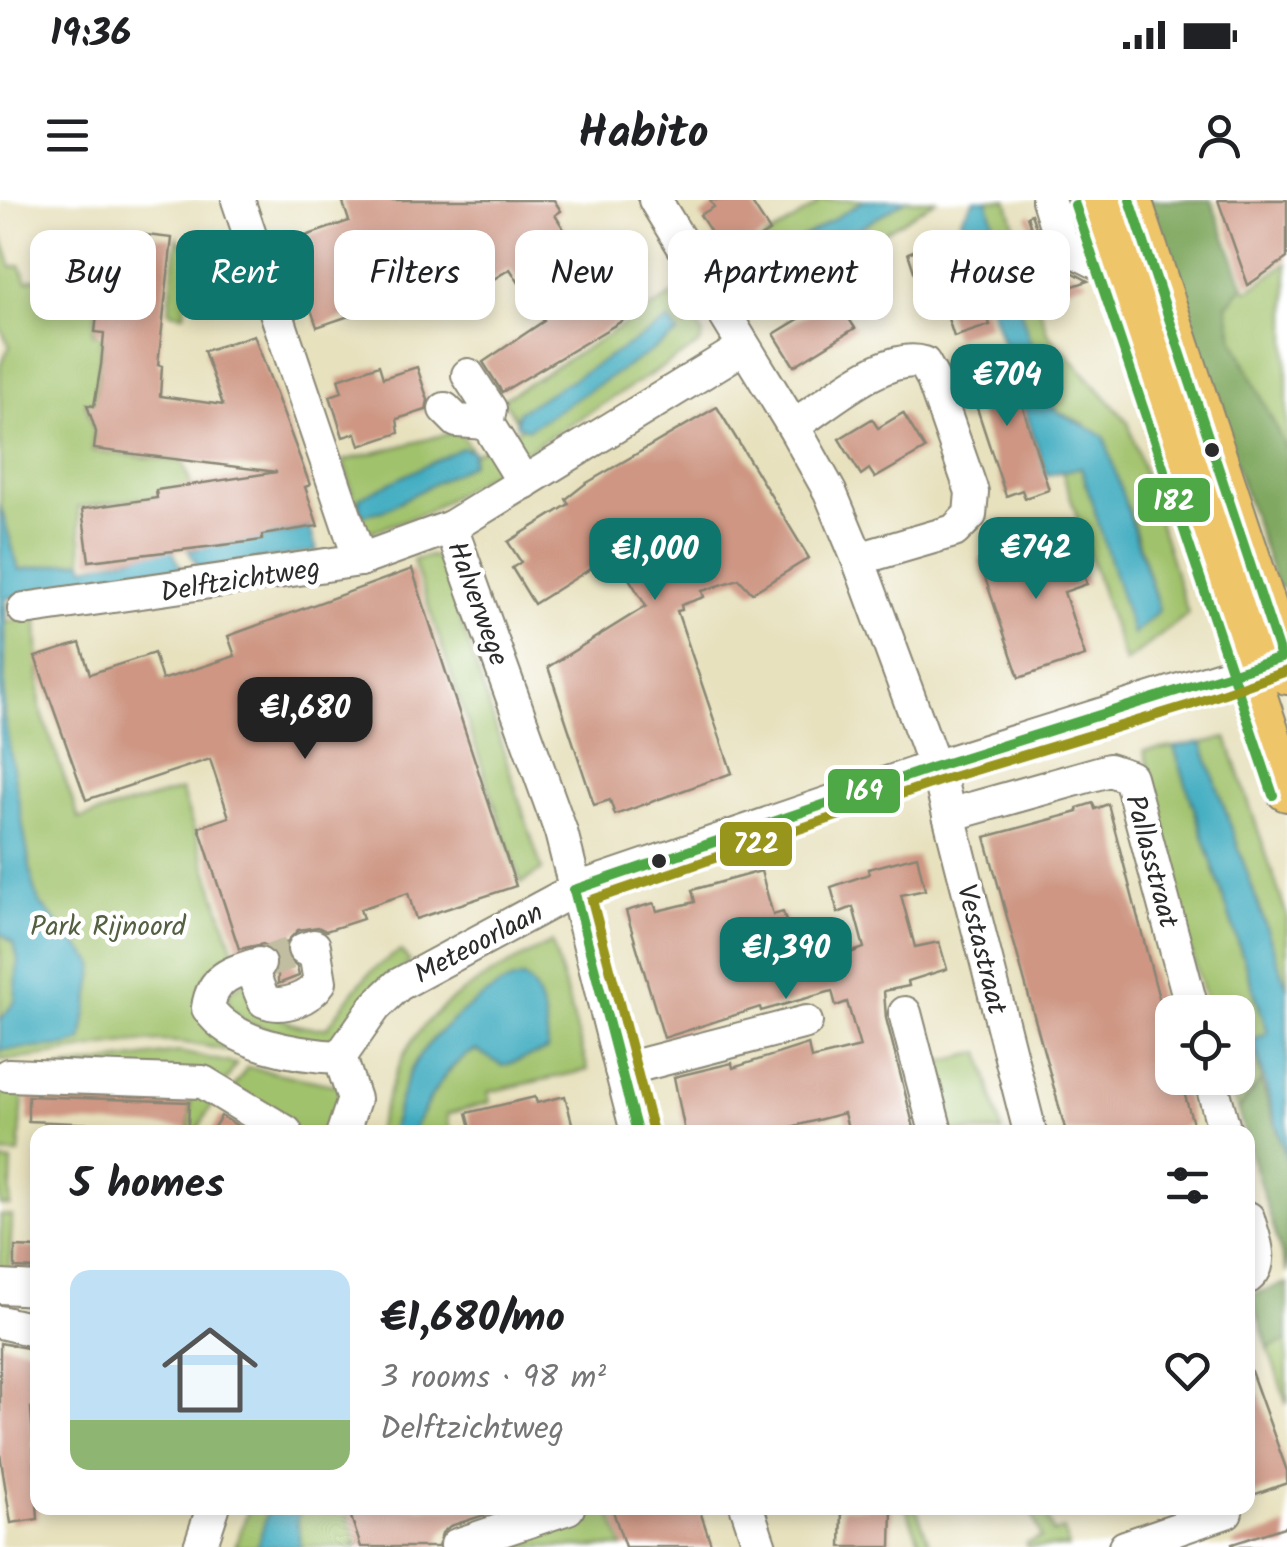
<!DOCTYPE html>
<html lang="en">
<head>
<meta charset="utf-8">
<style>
  :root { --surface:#fff; --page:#f6f6f6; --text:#202124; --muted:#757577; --line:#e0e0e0; --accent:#0f766e }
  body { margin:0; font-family:Kalam,sans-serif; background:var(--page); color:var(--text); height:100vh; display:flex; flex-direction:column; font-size:38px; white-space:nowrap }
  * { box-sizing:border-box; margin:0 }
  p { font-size:32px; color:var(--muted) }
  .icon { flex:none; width:55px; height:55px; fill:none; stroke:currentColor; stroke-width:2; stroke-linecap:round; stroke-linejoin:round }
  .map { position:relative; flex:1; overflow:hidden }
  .drawer { position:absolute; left:30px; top:925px; width:1225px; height:390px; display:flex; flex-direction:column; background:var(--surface); border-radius:20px; box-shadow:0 5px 15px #0003 }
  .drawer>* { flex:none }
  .banner { position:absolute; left:30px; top:30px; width:1228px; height:90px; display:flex; gap:20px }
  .controls { position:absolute; left:1155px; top:795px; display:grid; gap:20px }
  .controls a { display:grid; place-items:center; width:100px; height:100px; border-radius:20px; background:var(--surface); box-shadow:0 5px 15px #0003; font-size:50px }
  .price { position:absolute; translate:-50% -85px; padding:0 22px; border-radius:20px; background:var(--accent); color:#fff; font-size:32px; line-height:65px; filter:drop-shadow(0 2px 5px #0008) }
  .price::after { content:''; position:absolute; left:50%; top:60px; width:30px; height:22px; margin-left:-15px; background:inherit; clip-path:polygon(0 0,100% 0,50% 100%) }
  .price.selected { background:#222; color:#fff }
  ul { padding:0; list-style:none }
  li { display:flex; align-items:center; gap:30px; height:250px; padding:0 40px }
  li+li { border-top:2px solid var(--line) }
  li span { display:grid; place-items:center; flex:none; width:280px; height:200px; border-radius:20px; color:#555 }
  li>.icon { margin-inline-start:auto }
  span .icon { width:120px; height:120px; fill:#fffc; stroke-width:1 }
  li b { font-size:42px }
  h2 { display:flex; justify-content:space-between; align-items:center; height:120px; padding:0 40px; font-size:42px }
  .chip { padding:0 35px; border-radius:20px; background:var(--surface); box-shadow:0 5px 15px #0003; font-size:35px; line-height:90px }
  .chip.selected { background:var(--accent); color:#fff }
  .status { display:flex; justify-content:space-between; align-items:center; height:70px; padding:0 50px; background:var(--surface); direction:ltr }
  .status svg { height:28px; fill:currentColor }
  header { display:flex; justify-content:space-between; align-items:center; height:130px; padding:0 40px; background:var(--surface); font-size:45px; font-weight:700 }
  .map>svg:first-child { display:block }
  .green { fill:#a1c26c; stroke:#66764c; stroke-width:2.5 }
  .forest { fill:#80a860; stroke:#566a46; stroke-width:2.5 }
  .water { fill:#42adc1; stroke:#366c76; stroke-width:2.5 }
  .building { fill:#ce9683 }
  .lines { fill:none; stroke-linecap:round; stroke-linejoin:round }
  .minor-tunnel { stroke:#c1bda1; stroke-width:32; stroke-dasharray:32 16; stroke-linecap:butt }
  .minor-casing { stroke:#898674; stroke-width:36 }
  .major-casing { stroke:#898674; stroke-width:46 }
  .minor { stroke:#fff; stroke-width:32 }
  .major { stroke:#eec569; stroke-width:42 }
  .bus-1-casing { stroke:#fff; stroke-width:18 }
  .bus-2-casing { stroke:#fff; stroke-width:18 }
  .bus-3-casing { stroke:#fff; stroke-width:18 }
  .bus-1 { stroke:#4ea845; stroke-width:10 }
  .bus-2 { stroke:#4ea845; stroke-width:10 }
  .bus-3 { stroke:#98951d; stroke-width:10 }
  .bus-dot { fill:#2b2b2b; stroke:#fff; stroke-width:4 }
  .labels { text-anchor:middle; stroke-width:9; stroke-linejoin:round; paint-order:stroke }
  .street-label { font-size:28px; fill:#2b2b2b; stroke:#fff }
  .park-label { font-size:28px; fill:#546042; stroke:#fff }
  .line-badge { stroke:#fff; stroke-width:4 }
  .badge-label { font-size:28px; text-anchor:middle; font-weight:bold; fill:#fff }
</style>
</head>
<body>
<div class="status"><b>19:36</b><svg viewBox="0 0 49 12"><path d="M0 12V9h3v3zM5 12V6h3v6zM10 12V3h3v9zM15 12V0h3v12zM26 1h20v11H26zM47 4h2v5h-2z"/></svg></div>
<header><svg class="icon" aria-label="menu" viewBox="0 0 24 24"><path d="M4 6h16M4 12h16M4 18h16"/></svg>Habito<svg class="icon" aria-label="person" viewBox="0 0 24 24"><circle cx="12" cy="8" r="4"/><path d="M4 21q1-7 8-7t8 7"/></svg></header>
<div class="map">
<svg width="1287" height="1347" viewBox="0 0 1287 1347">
  <rect width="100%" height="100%" fill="#fff"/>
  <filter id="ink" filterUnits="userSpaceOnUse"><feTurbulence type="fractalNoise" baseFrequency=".01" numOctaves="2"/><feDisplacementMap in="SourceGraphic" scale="20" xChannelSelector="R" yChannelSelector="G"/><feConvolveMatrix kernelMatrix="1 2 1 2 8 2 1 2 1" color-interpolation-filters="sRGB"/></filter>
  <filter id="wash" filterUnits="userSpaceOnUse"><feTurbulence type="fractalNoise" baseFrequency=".0048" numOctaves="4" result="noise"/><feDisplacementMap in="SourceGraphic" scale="40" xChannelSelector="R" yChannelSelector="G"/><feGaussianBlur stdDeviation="2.25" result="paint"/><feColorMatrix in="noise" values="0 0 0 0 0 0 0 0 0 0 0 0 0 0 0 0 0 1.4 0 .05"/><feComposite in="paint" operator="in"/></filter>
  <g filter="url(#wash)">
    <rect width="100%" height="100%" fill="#e7e1be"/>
    <g class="green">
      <path d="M815,0h50l-112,69 9,19 144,-88h30l-186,116 -30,-48 97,-63z"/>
      <path d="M987,0h20l40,132 81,90 60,192 -63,49 -63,-192 19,-5 53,168 25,-24 -30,-100 -44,-86 -27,-12 -10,-11z"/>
      <path d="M0,33l12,34 8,-2 7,16 87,-28 -3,26h-10l-8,54 9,4 -7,66 -10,-1 9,30 -2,19 91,11 10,29 -115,16 5,54 -64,9 -19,-65v-140l10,-19 -10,-18z"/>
      <path d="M177,37l13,19 -6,58 -15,-2z"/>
      <path d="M1287,63v189l-54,-115 -6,-32 17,-19 4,5z"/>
      <path d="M676,93l27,41 -3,10 -273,168 -59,21 -7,-9 -18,-63 116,-30 11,17 -113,54 25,9 89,-47 2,-10 48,-26 -18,-29z"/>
      <path d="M431,356l10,3 101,311 -21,13 -108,-323z"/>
      <path d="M26,418l11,1 3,89 39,111 102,-29 55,167c-32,10 -37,24 -36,57l104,53c-42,-8 -86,-21 -128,-25 -59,-5 -117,17 -176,18v-436z"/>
      <path d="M1227,538l60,178v72l-85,-245z"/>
      <path d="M1174,547l94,287 -15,7 8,39 -23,31 -10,-33h10v-66h-29l-53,-178 5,-25 -17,-58z"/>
      <path d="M552,742l36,128 -100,22 2,10 -43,12 3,18h-38c15,-28 33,-68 64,-82l59,-60 -12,-12c-34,10 -86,50 -105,80 -14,21 -20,51 -27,74h-15c8,-24 15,-50 26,-73 28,-60 95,-87 150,-117z"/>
      <path d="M401,751l9,11 -87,86 -79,-27 -15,-14 -1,-14 17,-12c15,29 48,52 83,46 21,-30 40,-60 73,-76z"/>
      <path d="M179,852l57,12 -15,26 -163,-21z"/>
      <path d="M981,852l21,80h-61l-17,-66z"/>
      <path d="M247,867l86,18 8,-3 -7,50h-44l-61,-37z"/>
      <path d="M10,879l14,2 -5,73 -19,-1v-55z"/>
      <path d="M192,886l26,9 -22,37h-14l7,-2z"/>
      <path d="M0,961l12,1 -2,44 -10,-1z"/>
      <path d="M0,1015l12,1 -3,66h-9z"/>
      <path d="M1287,1141v63l-19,-56z"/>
      <path d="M249,1308h20l-12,39h-22z"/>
      <path d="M300,1308h45l13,39h-57l-4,-26z"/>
      <path d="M602,1308h7l14,39h-149z"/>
      <path d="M906,1308h10l15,39h-9z"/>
      <path d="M1030,1308h14l9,25 11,-3 5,17h-42l-1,-4 15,-5z"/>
    </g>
    <g class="forest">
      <path d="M1146,0h65l33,86 -17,19 6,32 54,115v136l-10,-1z"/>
      <path d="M1261,880l26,80v113l-49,-162z"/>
      <path d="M1287,1083v58l-19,7 -17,-53z"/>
    </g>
    <g class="water">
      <path d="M865,0h41l-144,88 -8,-6 -2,-13z"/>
      <path d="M974,0h13l61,201 10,11 46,24 55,174 -26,25 -52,-168 -34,8 -86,-256z"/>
      <path d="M670,120l8,14 -150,95 -12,-4 2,-13z"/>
      <path d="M462,248l11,3 -2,13 -89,47 -21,4 -2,-17z"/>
      <path d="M0,305l19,65 64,-9 2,6 86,-19 12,23 -177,27 -2,119 30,172 6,14 55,62 -13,76 -15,5 -67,4v-29l15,-20 3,-42 -5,-16 -13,-10z"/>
      <path d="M310,328l7,23 -118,18 -13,-23 5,-1 2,5 6,-1 -1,-5 8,-1 1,5 5,-6 11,4 7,-6 1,4 6,-1z"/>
      <path d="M1202,543l85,245v172l-34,-120 15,-7 -94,-286z"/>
      <path d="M523,778c18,9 26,53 24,72l-44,16 -27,-16c-31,13 -49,54 -64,82h-21c7,-23 13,-54 27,-74 16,-25 75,-77 105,-80z"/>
      <path d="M269,1308h31l-3,13 4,26h-44z"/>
    </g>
    <g id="blocks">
      <g class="building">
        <path d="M342,0h212l7,11 -6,4 12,19 -29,18 33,50 49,-29 22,36 -140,83 -19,-30 61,-41 -34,-52 -31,19 -32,-53 -29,9 12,35 -78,26 3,9 -38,13 -29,-85 61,-21z"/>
        <path d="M710,0h40l20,31 -43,27 -27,-43 14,-8z"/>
        <path d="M1218,0h69v58l-39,27z"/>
        <path d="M1031,14l16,44 41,23 -35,12 -26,-77z"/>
        <path d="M121,32l51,6 -14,127 4,1 -2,30 63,9 -19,-54 50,-16 56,150 -5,2 13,39 -56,9v5l-14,2 -159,19 -7,-52 75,-11 -1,-8 121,-18 -183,-23 2,-17 -9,-27 7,1 7,-41 3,-32 -9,-1 6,-52 9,1z"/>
        <path d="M962,32l28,93 -36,12 -10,-31 -12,4 -5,-13 -4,2 -15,-46z"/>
        <path d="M835,97l20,31 -61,38 -20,-32z"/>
        <path d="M1001,158l17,34 31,98 -24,8 -3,-8 -16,6 -29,-88 -8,-6 3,-10 -8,-20z"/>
        <path d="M379,165l4,13 34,-11 11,33 -2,10 -29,9 2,14 -39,13 -4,-13 -13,4 -13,-41 12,-4 -4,-13z"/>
        <path d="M717,207l92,151 -57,35 -13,-14 -37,12 2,6 -23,8 1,5 -5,1 55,162 -117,42 -5,-15 -16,5 -46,-138 98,-61 -32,-52 -80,50 -22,-36 9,-6 -13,-20 61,-38 -3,-5 19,-15z"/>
        <path d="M903,213l22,36 -50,29 -6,-9 -8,6 -22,-36 33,-20 6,9z"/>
        <path d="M1062,332l8,24 7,-3 10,31 -23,8 21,64 -66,22 -40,-118z"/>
        <path d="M412,369l104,317 -100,33 -8,-26 -48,16 3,10 -37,12 -8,-4 -20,3 -14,15 1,11 12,11 2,9 -21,8v-25l-6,-10 -9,-5 -24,5 -40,-122 30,-10 -19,-58 -124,41 -51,-143 45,-14 10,31 64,-21 8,27 73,-24 -7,-20z"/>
        <path d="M1093,603l2,6 13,-5 64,244v30h8l13,46 -30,8h-97l-81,-295 93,-25 -1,-4z"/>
        <path d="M917,656l8,34 -24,5 14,52 24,-5 8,27 -39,12 1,5 -25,5 2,27 29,114h-66l-5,-19 -72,19h-87l-11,-55 58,-14 1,5 75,-24 3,15 49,-12 -13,-45 -11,4 -4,-15 -71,20 -1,-4 -96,31 -38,-127 28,-8 3,8 38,-9 -3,-12 69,-19 12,44 10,-3 6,19 -19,5 10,40 9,-1 75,-27 -11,-41 -15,6 -7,-26 38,-13 -1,-5z"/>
        <path d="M28,896l161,6 -1,26 -160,-7z"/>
        <path d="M565,896l8,31 -7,5h-22l-1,-4 -19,4h-52l-5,-19 68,-16 2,6z"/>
        <path d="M221,916l27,16h-37z"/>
        <path d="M15,1047l23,1v21l-23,-1z"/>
        <path d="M0,1143l38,7v59l-7,-1 7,111 -27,4 -11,-69z"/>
        <path d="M1248,1163l39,108v12l-34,12 -5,-16z"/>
        <path d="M348,1308h158l-56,18 -8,7 -4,14h-77z"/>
        <path d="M612,1308h87l13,39h-87z"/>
        <path d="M842,1308h50l-1,39h-50z"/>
        <path d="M1287,1326v21h-54l-1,-3z"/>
      </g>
    </g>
  </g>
  <g filter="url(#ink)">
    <use href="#blocks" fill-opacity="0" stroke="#898674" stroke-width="2.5"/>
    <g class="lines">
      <path class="minor-tunnel" d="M259,764l45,-15"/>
      <defs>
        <g id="minor">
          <path d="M238,0l122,360"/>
          <path d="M655,0l138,226 37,66 28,67 84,228 88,345"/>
          <path d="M1048,0l14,45 50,25"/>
          <path d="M445,209l12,12 30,2 3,-14 -22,-34"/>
          <path d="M487,223l37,60"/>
          <path d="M793,226c33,-21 93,-75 131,-63l8,14 40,115 -2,23 -16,16 -96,28"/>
          <path d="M24,409l336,-49 91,-33"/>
          <path d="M949,615l160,-45 21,7 63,235"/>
          <path d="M259,764c-27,8 -47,13 -51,44 24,37 90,47 132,49l35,-50 23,-22 176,-95 360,-123 335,-105"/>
          <path d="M250,767l14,34c19,8 45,-2 56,-19l-6,-36 -10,3"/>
          <path d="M905,813l31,119"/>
          <path d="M340,857l14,42 -11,33"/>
          <path d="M621,870l185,-48"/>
          <path d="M8,875l195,7 83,50"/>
          <path d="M1210,878l15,54"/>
          <path d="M637,932l-76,-300 -110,-305 292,-179"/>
          <path d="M1248,1018c5,19 18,45 0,59"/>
          <path d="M0,1087l38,2"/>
          <path d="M0,1122l38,9"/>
          <path d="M747,1308l13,39"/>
          <path d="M457,1345l111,-37"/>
          <path d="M200,1347l13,-39"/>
          <path d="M1125,1347l101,-35"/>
        </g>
        <g id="major">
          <path d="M1089,0l198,590"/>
          <path d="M1130,0l157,473"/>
        </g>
      </defs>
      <use href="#minor" class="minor-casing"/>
      <use href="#major" class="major-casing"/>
      <use href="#minor" class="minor"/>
      <use href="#major" class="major"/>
      <defs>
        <g id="bus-1">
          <path d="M574,690l360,-123 347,-109 -151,-458"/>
          <path d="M574,690l63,242"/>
        </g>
        <path id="bus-2" d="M1075,5l198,590"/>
        <path id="bus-3" d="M652,928l-60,-228 347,-119 251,-76 97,-34"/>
      </defs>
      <use href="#bus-1" class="bus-1-casing"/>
      <use href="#bus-2" class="bus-2-casing"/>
      <use href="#bus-3" class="bus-3-casing"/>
      <use href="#bus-1" class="bus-1"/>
      <use href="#bus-2" class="bus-2"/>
      <use href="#bus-3" class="bus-3"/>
    </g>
  </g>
  <g class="bus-dot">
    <circle cx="1212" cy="250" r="9"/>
    <circle cx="659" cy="661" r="9"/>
  </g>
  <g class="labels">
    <g class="street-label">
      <text transform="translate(240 379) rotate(-9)" y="10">Delftzichtweg</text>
      <text transform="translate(479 403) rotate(70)" y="10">Halverwege</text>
      <text transform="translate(1153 661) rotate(75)" y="10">Pallasstraat</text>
      <text transform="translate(478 742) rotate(-28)" y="10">Meteoorlaan</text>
      <text transform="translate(983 749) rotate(76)" y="10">Vestastraat</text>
    </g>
    <g class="park-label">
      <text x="108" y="735">Park Rijnoord</text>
    </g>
  </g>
  <g class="line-badge">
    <rect x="1136" y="276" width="76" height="48" rx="10" fill="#4ea845"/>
    <rect x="826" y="567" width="76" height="48" rx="10" fill="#4ea845"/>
    <rect x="718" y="620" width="76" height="48" rx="10" fill="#98951d"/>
  </g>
  <g class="badge-label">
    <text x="1174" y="310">182</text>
    <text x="864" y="600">169</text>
    <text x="756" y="653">722</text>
  </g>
</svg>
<div class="controls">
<a><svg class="icon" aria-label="locate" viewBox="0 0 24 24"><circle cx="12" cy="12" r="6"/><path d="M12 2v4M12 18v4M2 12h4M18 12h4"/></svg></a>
</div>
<b class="price" style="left:1007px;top:229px">€704</b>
<b class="price" style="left:1036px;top:402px">€742</b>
<b class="price" style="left:655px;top:403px">€1,000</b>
<b class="price selected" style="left:305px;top:562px">€1,680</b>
<b class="price" style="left:786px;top:802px">€1,390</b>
<div class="banner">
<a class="chip">Buy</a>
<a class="chip selected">Rent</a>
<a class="chip">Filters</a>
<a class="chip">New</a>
<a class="chip">Apartment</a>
<a class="chip">House</a>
</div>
<section class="drawer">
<h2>5 homes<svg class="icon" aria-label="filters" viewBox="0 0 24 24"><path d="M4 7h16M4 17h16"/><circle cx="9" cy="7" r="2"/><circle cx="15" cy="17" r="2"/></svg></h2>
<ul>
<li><span style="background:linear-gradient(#bfe0f5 75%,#8fb573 0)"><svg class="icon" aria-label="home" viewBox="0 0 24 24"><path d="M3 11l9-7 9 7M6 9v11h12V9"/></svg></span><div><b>€1,680/mo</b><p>3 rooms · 98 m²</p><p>Delftzichtweg</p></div><svg class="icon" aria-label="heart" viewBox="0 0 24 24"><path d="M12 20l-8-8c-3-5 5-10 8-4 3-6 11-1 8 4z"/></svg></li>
</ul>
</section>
</div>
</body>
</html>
